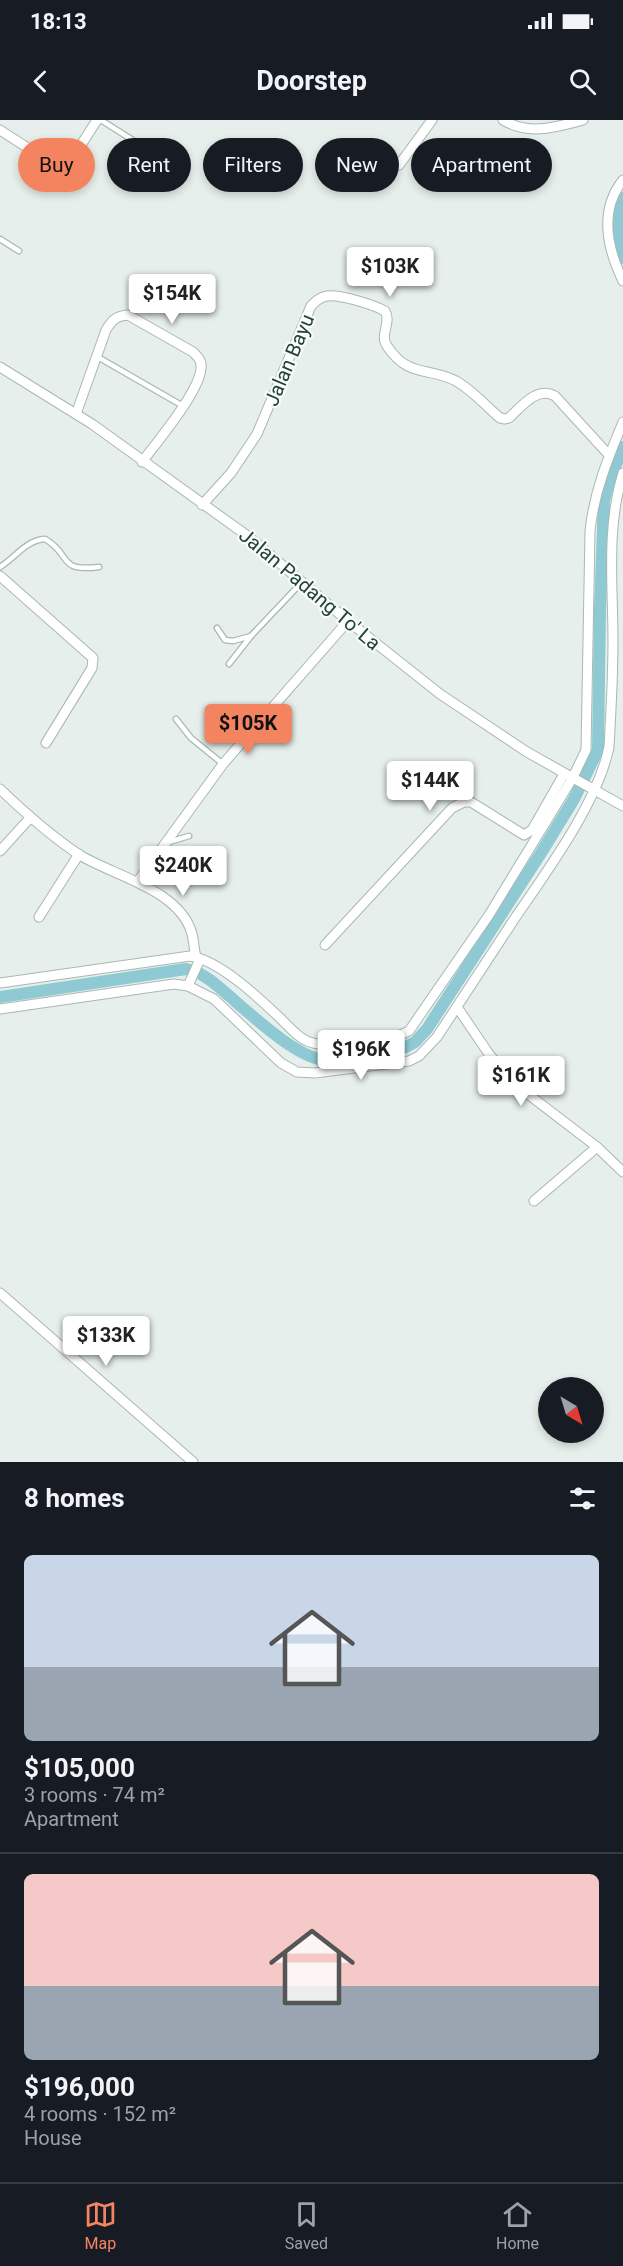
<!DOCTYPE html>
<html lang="en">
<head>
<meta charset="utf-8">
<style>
  :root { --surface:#171b24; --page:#20242c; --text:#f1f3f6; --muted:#9ea1a6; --line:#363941; --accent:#f4845f }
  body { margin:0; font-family:Roboto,sans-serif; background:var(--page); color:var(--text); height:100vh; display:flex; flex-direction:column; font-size:22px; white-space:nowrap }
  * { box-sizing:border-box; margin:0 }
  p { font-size:20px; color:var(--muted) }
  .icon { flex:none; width:33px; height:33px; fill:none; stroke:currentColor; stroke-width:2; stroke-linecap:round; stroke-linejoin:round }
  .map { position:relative; height:1342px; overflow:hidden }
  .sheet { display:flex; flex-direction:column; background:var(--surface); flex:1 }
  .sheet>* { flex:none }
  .hud { position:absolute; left:18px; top:18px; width:588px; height:54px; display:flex; gap:12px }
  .needle { width:39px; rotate:142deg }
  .fabs { position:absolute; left:538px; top:1257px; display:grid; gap:12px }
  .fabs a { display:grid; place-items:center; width:66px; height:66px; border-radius:50%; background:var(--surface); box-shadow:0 3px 9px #0003; font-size:30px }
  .price { position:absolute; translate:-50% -51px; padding:0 14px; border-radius:6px; background:#fff; color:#222; font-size:20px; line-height:39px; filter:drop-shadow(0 2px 3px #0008) }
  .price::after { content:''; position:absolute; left:50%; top:36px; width:18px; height:14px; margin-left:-9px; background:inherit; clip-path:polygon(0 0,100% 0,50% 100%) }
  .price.current { background:var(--accent); color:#111 }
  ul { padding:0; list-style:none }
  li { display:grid; align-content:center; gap:12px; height:318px; padding:0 24px }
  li+li { border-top:2px solid var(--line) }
  li span { display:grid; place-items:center; height:186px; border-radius:9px; color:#555 }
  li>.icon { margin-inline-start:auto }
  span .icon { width:108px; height:108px; fill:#fffc; stroke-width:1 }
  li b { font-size:26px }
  h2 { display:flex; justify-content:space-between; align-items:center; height:72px; padding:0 24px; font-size:26px }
  .chip { padding:0 21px; border-radius:27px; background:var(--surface); box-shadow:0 3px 9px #0003; font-size:21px; line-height:54px }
  .chip.current { background:var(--accent); color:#111 }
  .status { display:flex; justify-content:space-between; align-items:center; height:42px; padding:0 30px; background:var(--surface); direction:ltr }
  .status svg { height:16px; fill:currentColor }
  header { display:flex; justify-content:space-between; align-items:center; height:78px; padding:0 24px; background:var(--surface); font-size:27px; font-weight:700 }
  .dock { display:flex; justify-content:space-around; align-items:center; height:84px; border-top:2px solid var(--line); background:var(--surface); font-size:16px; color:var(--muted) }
  .dock a { display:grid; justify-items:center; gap:3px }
  .dock .current { color:var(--accent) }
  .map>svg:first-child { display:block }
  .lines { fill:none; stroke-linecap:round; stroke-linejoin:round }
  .canal { stroke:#8ec9d4; stroke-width:12 }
  .service-casing { stroke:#a8b8b2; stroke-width:7 }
  .minor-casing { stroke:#a8b8b2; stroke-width:11 }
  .service { stroke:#fff; stroke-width:4.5 }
  .minor { stroke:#fff; stroke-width:9 }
  .labels { text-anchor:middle; stroke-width:4.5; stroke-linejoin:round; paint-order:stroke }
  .street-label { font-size:20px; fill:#24423a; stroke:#f7fbf9 }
</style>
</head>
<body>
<div class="status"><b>18:13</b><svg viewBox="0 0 49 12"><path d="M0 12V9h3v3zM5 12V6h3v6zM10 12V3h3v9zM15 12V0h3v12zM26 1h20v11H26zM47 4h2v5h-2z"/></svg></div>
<header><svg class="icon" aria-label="back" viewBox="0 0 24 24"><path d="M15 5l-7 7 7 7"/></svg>Doorstep<svg class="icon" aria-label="search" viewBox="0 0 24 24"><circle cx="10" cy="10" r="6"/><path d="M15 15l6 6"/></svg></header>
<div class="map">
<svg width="623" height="1342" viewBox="0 0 623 1342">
  <rect width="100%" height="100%" fill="#e6efeb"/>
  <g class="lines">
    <g class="canal">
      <path d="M623,78l-6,20 6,40"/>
      <path d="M0,877l186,-28 13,4 11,7c28,21 83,79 116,80l80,-13 9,-5 12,-13 114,-176 33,-54 24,-49 2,-142 4,-107 4,-16 15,-38"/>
    </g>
    <defs>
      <g id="service">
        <path d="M101,0l71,45"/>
        <path d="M0,119l19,12"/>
        <path d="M96,236l87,50"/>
        <path d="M0,447c15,-9 26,-27 45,-28 28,16 11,33 54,28"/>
        <path d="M217,508l8,12 8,1 18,-5"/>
        <path d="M229,544l22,-28 52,-55"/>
        <path d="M176,599l15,19 32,26"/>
        <path d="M169,722l20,-6"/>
      </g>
      <g id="minor">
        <path d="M503,0c26,16 53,7 80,0"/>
        <path d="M0,10l48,31 13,4 11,-6 25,-39"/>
        <path d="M399,45l33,-45"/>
        <path d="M623,60c-24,30 -16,68 0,101"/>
        <path d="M0,247l92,57 157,113 99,84 92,73 87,58 96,54"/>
        <path d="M76,294l30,-84c6,-10 10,-14 22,-15l65,37c5,5 9,9 8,16 -1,23 -44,74 -59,94"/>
        <path d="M202,385l29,-32 26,-39 54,-128c5,-5 9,-9 16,-10 13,-2 47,9 58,15 7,12 -6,23 2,35 21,32 42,21 69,35 16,9 30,25 44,37l5,1 4,-1c13,-12 28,-32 46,-22l54,59"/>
        <path d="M0,456l93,82 -1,10 -46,75"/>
        <path d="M0,669c25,24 50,46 78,65 35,22 102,35 114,80 2,7 2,16 4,23"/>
        <path d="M0,731l30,-33"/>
        <path d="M138,761l85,-117 125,-143"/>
        <path d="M39,797l40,-63"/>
        <path d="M325,825l127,-137 12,-6h7l53,33 8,-5 32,-56"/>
        <path d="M0,863l190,-27c29,4 69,42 90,62 9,9 20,22 33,25 18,5 66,-5 87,-8l9,-4 80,-116 83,-136 14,-29 4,-219c4,-39 18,-73 33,-109"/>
        <path d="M188,866l12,-27"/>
        <path d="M457,887l32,47 22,27 86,66 26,25"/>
        <path d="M0,889l174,-25 14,2 26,13 67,64 16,9 18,1 94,-12 10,-5 18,-19c26,-39 52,-79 78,-119 32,-47 83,-116 94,-171 2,-35 4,-70 4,-105 0,-57 -7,-114 10,-169"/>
        <path d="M534,1081l63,-54"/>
        <path d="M0,1173l193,169"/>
      </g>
    </defs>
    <use href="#service" class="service-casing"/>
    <use href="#minor" class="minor-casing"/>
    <use href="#service" class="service"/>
    <use href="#minor" class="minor"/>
  </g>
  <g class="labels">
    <g class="street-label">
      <text transform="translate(289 240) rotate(-67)" y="7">Jalan Bayu</text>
      <text transform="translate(310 469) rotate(40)" y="7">Jalan Padang To' La</text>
    </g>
  </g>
</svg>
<div class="fabs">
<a><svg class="needle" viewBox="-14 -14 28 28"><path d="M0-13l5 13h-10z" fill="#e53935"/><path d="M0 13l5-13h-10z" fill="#9ea1a6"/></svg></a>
</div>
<b class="price" style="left:390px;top:178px">$103K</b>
<b class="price" style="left:172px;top:205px">$154K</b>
<b class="price current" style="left:248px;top:635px">$105K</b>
<b class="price" style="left:430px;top:692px">$144K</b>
<b class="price" style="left:183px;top:777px">$240K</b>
<b class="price" style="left:361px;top:961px">$196K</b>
<b class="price" style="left:521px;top:987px">$161K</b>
<b class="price" style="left:106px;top:1247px">$133K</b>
<div class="hud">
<a class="chip current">Buy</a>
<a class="chip">Rent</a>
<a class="chip">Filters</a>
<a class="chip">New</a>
<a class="chip">Apartment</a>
</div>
</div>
<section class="sheet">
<h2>8 homes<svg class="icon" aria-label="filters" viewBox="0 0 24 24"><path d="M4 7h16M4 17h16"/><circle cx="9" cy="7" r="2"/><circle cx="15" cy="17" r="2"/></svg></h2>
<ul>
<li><span style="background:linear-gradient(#c9d6e8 60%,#9aa5b1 0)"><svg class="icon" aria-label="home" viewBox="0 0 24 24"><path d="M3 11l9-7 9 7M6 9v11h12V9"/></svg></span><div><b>$105,000</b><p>3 rooms · 74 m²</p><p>Apartment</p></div></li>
<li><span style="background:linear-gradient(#f6c9c9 60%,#9aa5b1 0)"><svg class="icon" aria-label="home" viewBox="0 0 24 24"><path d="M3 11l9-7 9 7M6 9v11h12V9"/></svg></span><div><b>$196,000</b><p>4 rooms · 152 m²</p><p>House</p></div></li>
</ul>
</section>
<nav class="dock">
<a class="current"><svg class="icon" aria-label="map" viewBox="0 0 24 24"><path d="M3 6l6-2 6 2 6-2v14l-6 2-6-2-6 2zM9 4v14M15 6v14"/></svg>Map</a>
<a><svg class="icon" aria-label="saved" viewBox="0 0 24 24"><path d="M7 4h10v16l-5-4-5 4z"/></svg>Saved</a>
<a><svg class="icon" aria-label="home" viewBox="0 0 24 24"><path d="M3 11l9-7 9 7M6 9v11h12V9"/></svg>Home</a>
</nav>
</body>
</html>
